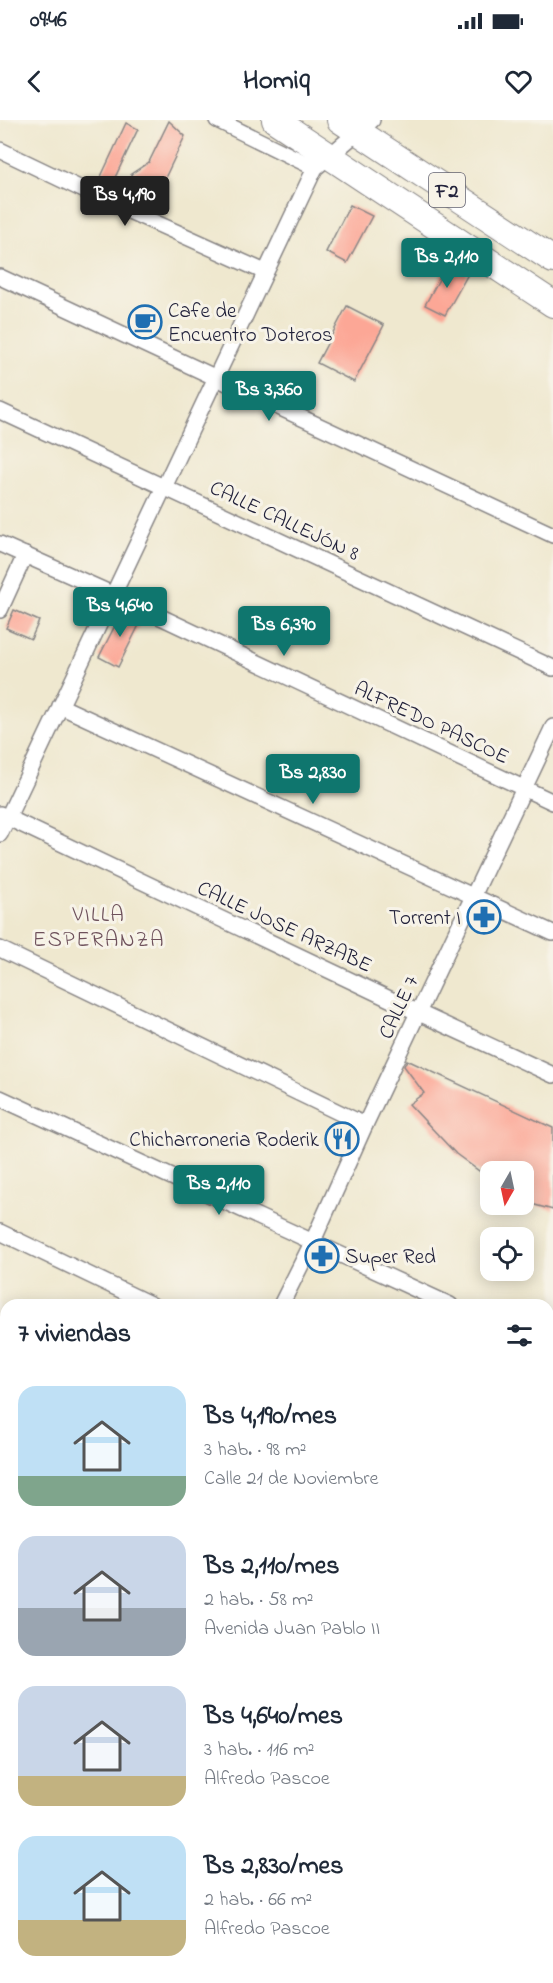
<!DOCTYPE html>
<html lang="es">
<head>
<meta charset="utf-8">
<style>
  :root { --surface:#fff; --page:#f2f2f3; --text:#1f2937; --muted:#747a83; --accent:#0f766e }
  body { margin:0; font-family:"Indie Flower",sans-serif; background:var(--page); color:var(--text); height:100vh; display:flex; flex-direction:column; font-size:22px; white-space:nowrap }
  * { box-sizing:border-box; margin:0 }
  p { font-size:20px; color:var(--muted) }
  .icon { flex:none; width:33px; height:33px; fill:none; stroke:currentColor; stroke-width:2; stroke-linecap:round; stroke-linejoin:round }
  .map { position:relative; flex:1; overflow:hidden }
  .details { position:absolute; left:0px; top:1179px; width:554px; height:684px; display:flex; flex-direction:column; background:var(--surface); border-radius:18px 18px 0 0; box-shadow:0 3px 15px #0003 }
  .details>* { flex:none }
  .needle { width:39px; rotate:189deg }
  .tools { position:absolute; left:480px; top:1041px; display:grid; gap:12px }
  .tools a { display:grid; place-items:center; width:54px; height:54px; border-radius:12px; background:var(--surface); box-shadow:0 3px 15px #0003; font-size:30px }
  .price { position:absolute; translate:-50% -51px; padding:0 14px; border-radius:6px; background:var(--accent); color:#fff; font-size:20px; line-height:39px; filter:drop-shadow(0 2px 3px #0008) }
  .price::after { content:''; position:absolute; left:50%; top:36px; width:18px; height:14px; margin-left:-9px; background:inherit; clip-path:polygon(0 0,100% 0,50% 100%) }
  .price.selected { background:#222; color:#fff }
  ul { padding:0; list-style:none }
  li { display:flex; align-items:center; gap:18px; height:150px; padding:0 18px }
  li span { display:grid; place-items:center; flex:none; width:168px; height:120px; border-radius:18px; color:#555 }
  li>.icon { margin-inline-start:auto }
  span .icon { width:72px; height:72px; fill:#fffc; stroke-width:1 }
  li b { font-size:26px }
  h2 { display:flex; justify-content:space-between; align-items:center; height:72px; padding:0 18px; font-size:26px }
  .status { display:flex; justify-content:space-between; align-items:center; height:42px; padding:0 30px; background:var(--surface); direction:ltr }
  .status svg { height:16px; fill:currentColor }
  header { display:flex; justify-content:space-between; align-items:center; height:78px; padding:0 18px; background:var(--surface); font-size:27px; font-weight:700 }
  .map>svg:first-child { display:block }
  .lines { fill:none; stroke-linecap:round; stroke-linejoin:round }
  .river { stroke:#59a3d1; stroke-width:26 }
  .building { fill:#fca796 }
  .minor-casing { stroke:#888585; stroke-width:18 }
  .tertiary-casing { stroke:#888585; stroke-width:22 }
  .trunk-casing { stroke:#888585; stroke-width:28 }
  .minor { stroke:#fff; stroke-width:15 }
  .tertiary { stroke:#fff; stroke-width:20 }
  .trunk { stroke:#fff; stroke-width:26 }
  .labels { text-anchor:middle; stroke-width:6; stroke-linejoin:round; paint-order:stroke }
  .shield { fill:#f7f3e8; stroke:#62616f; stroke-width:1.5 }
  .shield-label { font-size:20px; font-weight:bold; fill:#22223b }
  .poi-label { font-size:21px; fill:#22223b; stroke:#f7f3e8; text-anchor:start }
  .street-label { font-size:21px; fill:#22223b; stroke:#f7f3e8 }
  .neighbourhood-label { font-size:22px; letter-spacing:1.5px; fill:#6e515b; stroke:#f7f3e8 }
</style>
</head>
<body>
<div class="status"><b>09:46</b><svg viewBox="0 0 49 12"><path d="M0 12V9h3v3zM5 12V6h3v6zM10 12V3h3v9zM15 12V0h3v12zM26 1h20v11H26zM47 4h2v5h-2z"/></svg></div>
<header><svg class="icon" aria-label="back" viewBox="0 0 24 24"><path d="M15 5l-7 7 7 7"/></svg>Homiq<svg class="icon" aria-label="heart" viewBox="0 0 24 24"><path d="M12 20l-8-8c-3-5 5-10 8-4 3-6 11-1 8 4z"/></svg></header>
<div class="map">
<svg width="553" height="1863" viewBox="0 0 553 1863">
  <rect width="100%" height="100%" fill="#f7f3e8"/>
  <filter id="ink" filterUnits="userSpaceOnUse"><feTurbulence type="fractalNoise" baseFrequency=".0167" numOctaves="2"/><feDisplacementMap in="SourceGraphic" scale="12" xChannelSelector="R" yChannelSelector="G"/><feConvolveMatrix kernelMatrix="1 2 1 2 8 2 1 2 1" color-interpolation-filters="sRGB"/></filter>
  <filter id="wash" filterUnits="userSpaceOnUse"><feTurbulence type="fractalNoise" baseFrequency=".008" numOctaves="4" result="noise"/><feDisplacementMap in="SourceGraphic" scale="24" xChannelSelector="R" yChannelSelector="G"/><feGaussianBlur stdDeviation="1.35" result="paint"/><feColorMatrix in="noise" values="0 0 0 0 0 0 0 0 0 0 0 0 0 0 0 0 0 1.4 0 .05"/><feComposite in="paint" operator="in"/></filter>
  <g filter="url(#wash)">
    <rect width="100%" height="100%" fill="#efe8cf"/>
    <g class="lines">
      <g class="river">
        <path d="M548,1714l5,-10"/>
        <path d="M490,1863l2,-6"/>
      </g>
    </g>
    <g id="blocks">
      <g class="building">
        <path d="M169,1l16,15 -30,63 -6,3 -6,-3 -12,-25 18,-12z"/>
        <path d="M126,3l12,6 -28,59 -12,-5z"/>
        <path d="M350,85l22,11 -25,47 -21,-11z"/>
        <path d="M448,143l20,11 -23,41 -20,-10z"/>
        <path d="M347,186l37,19 -30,57 -37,-19z"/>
        <path d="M14,490l25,11 -8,18 -25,-11z"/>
        <path d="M123,490l19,9 -24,48 -19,-10z"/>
        <path d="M407,940l146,68v82l-18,-5 -11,-7v-26h-34v7l-34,-25 -47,-50 15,-11 -20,-27z"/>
      </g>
    </g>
  </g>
  <g filter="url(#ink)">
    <use href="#blocks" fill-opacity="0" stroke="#888585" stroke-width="1.5"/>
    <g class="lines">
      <defs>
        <g id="minor">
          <path d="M217,0l98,48"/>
          <path d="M0,30l98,47 167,75"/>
          <path d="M0,157l553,258"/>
          <path d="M0,291l553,257"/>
          <path d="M0,424l112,50 441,208"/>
          <path d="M0,490l25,-55"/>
          <path d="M60,586l493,227"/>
          <path d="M0,694l419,199 134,62"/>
          <path d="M0,714l315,-666 57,-48"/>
          <path d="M0,829l365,176"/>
          <path d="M0,978l450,207"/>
          <path d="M0,1112l152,73"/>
          <path d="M281,1185l32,-64 52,-116 188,-398"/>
          <path d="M548,1230l5,3"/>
          <path d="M548,1379l5,3"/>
          <path d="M548,1477l5,-12"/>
          <path d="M0,1492l6,2"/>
          <path d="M0,1657l6,-12"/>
          <path d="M41,1863l2,-6"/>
          <path d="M178,1863l2,-6"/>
          <path d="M326,1863l3,-6"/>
          <path d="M416,1863l2,-6"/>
        </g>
        <g id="tertiary">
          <path d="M0,1251l6,3"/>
          <path d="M0,1350l6,2"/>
          <path d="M548,1503l5,4"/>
          <path d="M548,1555l5,1"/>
        </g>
        <g id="trunk">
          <path d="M275,0l278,184"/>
          <path d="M340,0l213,140"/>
        </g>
      </defs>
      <use href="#minor" class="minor-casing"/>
      <use href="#tertiary" class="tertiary-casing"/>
      <use href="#trunk" class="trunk-casing"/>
      <use href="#minor" class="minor"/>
      <use href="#tertiary" class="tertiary"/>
      <use href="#trunk" class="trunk"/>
    </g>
  </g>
  <defs>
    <symbol id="cafe-ring" viewBox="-11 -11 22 22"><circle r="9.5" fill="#f7f3e8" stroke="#1f6fb2" stroke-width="1.5"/><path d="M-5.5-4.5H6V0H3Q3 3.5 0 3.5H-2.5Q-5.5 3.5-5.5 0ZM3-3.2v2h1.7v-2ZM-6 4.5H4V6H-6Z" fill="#1f6fb2"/></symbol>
    <symbol id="pharmacy-ring" viewBox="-11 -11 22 22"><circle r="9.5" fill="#f7f3e8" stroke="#1f6fb2" stroke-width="1.5"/><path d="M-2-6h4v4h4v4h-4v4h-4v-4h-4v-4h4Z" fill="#1f6fb2"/></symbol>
    <symbol id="restaurant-ring" viewBox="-11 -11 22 22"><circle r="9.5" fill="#f7f3e8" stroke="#1f6fb2" stroke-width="1.5"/><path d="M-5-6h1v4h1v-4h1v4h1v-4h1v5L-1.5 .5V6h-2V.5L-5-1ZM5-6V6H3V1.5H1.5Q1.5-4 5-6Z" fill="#1f6fb2"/></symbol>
  </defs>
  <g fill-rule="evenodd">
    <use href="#cafe-ring" x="126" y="183" width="38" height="38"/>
    <use href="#pharmacy-ring" x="465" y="778" width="38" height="38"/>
    <use href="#restaurant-ring" x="323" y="1000" width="38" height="38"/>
    <use href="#pharmacy-ring" x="303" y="1117" width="38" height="38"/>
  </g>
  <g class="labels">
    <rect class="shield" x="429" y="53" width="36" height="34" rx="4.5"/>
    <g class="shield-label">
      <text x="447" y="77">F2</text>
    </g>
    <g class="poi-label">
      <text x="168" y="197">Cafe de<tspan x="168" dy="24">Encuentro Doteros</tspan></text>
      <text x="461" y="804" text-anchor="end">Torrent I</text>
      <text x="319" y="1026" text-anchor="end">Chicharroneria Roderik</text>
      <text x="345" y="1143">Super Red</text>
    </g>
    <g class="street-label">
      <text transform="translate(285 400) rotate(25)" y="7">CALLE CALLEJÓN 8</text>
      <text transform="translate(432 602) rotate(25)" y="7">ALFREDO PASCOE</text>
      <text transform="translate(285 806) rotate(25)" y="7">CALLE JOSE ARZABE</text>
      <text transform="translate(398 887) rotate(-65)" y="7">CALLE 7</text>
    </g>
    <g class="neighbourhood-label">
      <text x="99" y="801">VILLA<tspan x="99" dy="25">ESPERANZA</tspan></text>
    </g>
  </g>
</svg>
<div class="tools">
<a><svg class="needle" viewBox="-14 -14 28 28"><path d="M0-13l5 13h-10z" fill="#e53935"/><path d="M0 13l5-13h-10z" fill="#747a83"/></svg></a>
<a><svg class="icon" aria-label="locate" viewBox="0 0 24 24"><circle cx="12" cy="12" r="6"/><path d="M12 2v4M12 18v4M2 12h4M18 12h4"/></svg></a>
</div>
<b class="price selected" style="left:125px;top:107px">Bs 4,190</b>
<b class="price" style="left:447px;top:169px">Bs 2,110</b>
<b class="price" style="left:269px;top:302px">Bs 3,360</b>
<b class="price" style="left:120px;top:518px">Bs 4,640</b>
<b class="price" style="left:284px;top:537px">Bs 6,390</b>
<b class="price" style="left:313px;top:685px">Bs 2,830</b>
<b class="price" style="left:219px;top:1096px">Bs 2,110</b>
<section class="details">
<h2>7 viviendas<svg class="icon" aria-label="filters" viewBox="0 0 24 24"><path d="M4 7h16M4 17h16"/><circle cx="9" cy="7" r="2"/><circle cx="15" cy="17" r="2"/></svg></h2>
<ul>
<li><span style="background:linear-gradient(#bfe0f5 75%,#7fa58c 0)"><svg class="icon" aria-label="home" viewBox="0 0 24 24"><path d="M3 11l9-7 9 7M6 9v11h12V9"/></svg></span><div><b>Bs 4,190/mes</b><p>3 hab. · 98 m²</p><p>Calle 21 de Noviembre</p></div></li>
<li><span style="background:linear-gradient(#c9d6e8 60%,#9aa5b1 0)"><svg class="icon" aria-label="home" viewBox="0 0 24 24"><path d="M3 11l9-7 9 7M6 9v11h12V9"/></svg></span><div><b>Bs 2,110/mes</b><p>2 hab. · 58 m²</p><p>Avenida Juan Pablo II</p></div></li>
<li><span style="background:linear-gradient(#c9d6e8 75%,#c2b280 0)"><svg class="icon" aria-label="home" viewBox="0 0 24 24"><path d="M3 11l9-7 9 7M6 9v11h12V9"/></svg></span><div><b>Bs 4,640/mes</b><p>3 hab. · 116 m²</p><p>Alfredo Pascoe</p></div></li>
<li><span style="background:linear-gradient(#bfe0f5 70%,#c2b280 0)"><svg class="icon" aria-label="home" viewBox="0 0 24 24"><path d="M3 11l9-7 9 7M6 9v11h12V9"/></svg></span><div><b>Bs 2,830/mes</b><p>2 hab. · 66 m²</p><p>Alfredo Pascoe</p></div></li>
</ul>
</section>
</div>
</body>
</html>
